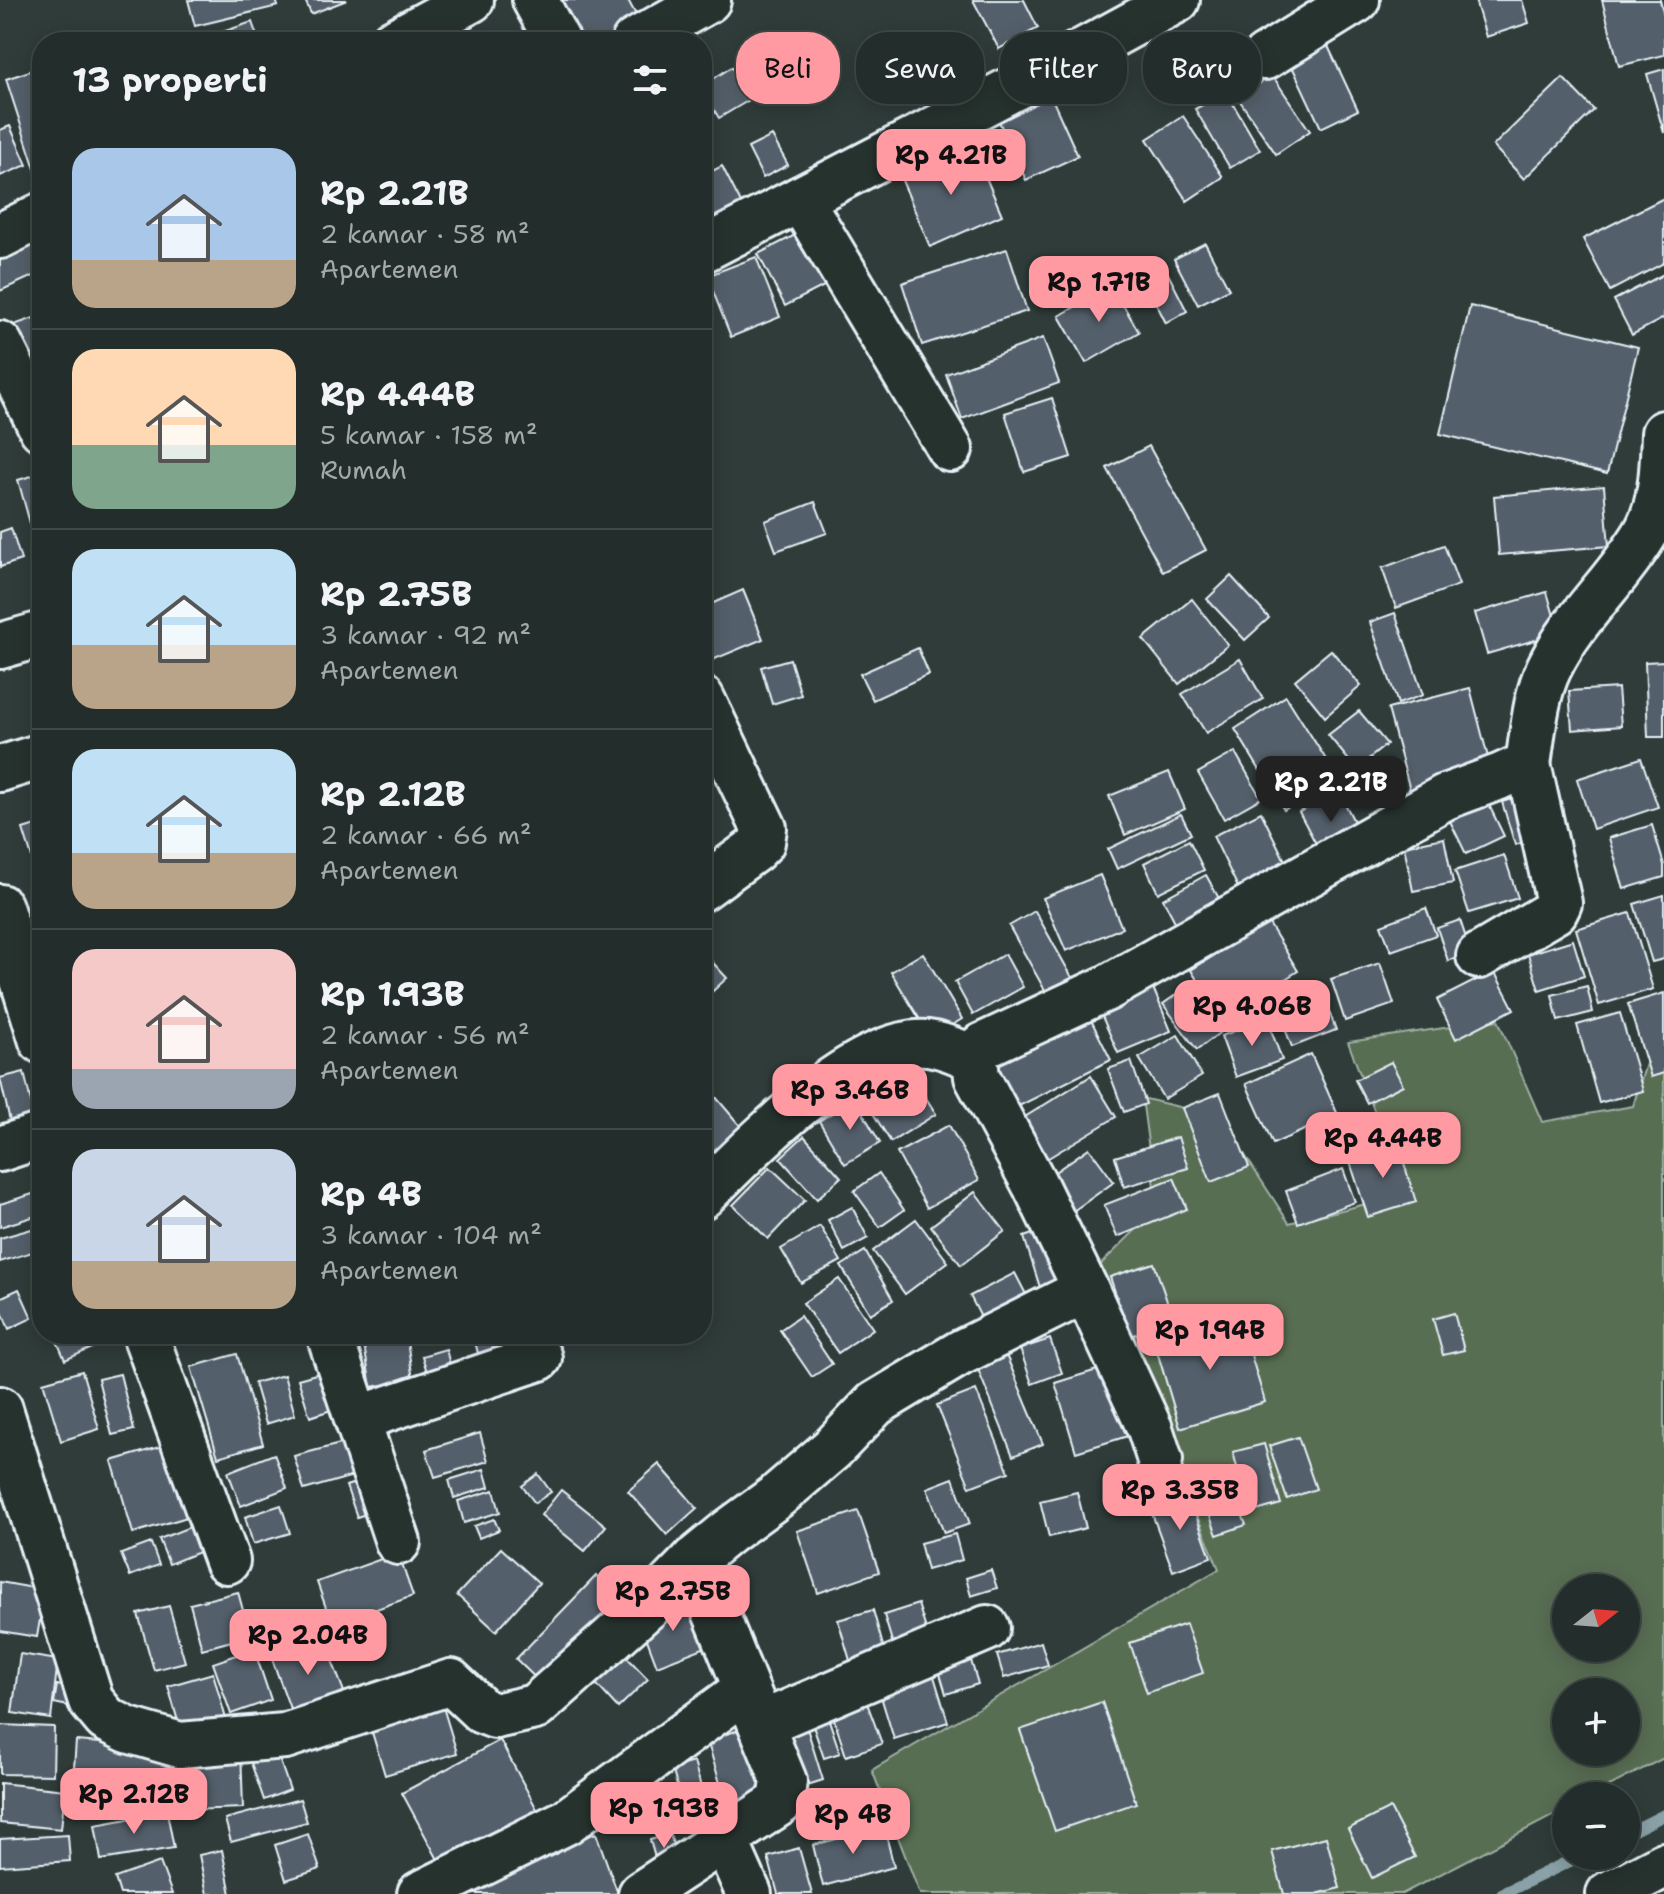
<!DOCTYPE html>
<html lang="id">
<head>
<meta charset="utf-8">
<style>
  :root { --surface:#232d2b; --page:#2f3937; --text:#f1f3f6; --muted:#a3a8a9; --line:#404947; --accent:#ff9aa2 }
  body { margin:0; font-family:"Shantell Sans",sans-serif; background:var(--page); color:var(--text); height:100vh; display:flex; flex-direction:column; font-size:30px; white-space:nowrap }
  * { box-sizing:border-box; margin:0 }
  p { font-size:26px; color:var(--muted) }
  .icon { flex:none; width:44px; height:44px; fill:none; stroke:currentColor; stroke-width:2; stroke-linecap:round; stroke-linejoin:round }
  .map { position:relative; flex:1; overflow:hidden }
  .panel { position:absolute; left:32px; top:32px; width:680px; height:1312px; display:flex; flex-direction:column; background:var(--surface); border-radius:32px; box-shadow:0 4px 20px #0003,0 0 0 2px var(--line) }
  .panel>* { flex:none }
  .top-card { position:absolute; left:736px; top:32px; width:760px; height:72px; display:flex; gap:16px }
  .needle { width:52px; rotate:73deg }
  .controls { position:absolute; left:1552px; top:1574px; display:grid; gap:16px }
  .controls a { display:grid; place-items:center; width:88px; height:88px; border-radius:50%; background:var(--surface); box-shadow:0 4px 20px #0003,0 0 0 2px var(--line); font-size:40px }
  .price { position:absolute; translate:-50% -68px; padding:0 18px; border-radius:16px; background:var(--accent); color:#111; font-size:26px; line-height:52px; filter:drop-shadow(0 2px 4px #0008) }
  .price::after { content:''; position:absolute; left:50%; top:48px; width:24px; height:18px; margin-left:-12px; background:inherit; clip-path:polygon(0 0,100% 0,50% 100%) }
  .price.current { background:#222; color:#fff }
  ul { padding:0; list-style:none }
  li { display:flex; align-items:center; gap:24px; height:200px; padding:0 40px }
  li+li { border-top:2px solid var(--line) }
  li span { display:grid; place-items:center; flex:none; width:224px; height:160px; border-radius:24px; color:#555 }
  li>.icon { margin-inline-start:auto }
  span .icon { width:96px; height:96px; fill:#fffc; stroke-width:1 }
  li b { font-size:34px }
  h2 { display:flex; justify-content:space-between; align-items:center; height:96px; padding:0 40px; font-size:34px }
  .chip { padding:0 28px; border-radius:32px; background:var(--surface); box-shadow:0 4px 20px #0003,0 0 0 2px var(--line); font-size:28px; line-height:72px }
  .chip.current { background:var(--accent); color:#111 }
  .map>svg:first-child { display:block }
  .green { fill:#586e52; stroke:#a0b0a5; stroke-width:2; fill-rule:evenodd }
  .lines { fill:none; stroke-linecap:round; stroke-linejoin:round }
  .stream { stroke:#89a1a7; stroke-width:12 }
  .building { fill:#525e6b; stroke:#e8f1f8; stroke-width:2 }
  .minor-casing { stroke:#e8f1f8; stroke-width:50 }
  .major-casing { stroke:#e8f1f8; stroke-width:50 }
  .minor { stroke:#26332d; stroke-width:44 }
  .major { stroke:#26332d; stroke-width:44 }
</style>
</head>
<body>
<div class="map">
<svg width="1664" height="1894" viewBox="0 0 1664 1894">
  <rect width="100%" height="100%" fill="#2f3c39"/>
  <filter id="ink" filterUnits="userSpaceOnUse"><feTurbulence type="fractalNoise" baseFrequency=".0125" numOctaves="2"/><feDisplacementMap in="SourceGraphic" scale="16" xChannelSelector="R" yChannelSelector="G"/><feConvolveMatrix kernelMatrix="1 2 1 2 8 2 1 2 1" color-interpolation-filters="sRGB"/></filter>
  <g filter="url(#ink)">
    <path class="green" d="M1664,1005v753l-74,38h-24v13l-164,85h-482l-48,-124 347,-201 -92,-223 -37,-71 67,-66 -15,-111 78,19 69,106 117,-29 -58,-152 150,-22 44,102 91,-16zM1566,1588h60v60h-60zM1566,1692h60v60h-60z"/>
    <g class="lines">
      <g class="stream">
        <path d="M1626,1834l38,-19"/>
        <path d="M1502,1894l78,-38"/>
      </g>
    </g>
    <g class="building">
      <path d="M188,0h88l2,6 -83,20z"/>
      <path d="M305,0h42l-36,14z"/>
      <path d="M557,0h71l17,32 -19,10h-48z"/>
      <path d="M973,0h51l14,28 -39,21z"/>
      <path d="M1475,0h47l7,23 -43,14z"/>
      <path d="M1602,0h58l4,16v39l-45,11z"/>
      <path d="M252,22l7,20h-40l-3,-8z"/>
      <path d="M1327,44l31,66 -37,18 -31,-66z"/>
      <path d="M42,67v109l-4,2 -32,-99z"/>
      <path d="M732,67l19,32 -32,19 -17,-28v-4z"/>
      <path d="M1664,69v64l-17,-59z"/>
      <path d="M1272,75l38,56 -34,23 -38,-56z"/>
      <path d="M1563,78l31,32 -70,69 -31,-33z"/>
      <path d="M1049,92l29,64 -52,24 -30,-65z"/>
      <path d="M1226,92l34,58 -30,18 -35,-59z"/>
      <path d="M1183,116l40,61 -36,24 -40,-62z"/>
      <path d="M10,126l17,39 -27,11v-46z"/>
      <path d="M772,136l16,29 -25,13 -15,-30z"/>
      <path d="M973,147l29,68 -72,32 -29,-69z"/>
      <path d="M722,166l20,39 -40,21v-50z"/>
      <path d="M1664,198v65l-54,28 -27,-52z"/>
      <path d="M801,232l27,52 -43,22 -27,-52z"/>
      <path d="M1205,243l24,46 -31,16 -24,-46z"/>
      <path d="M33,244l9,20v8l-42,19v-32z"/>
      <path d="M1007,249l20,62 -105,34 -20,-62z"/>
      <path d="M756,257l24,60 -49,20 -24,-61z"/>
      <path d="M1163,264l24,47 -21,12 -24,-48z"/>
      <path d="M1664,274v44l-32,17 -18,-35z"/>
      <path d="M1112,286l27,46 -53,31 -27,-47z"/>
      <path d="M1470,306l168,41 -31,127 -167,-40z"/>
      <path d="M40,316l2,41 -20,7 -14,-37z"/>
      <path d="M1043,338l16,45 -97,36 -16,-45z"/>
      <path d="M1052,398l19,59 -47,15 -19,-59z"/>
      <path d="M1149,446l57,104 -43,22 -56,-104z"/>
      <path d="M42,473v66l-7,2 -17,-61z"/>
      <path d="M1604,486l5,60 -110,9 -5,-59z"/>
      <path d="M815,502l12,31 -51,18 -11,-30z"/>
      <path d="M11,528l10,32 -21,7v-35z"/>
      <path d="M1444,545l15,40 -63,23 -14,-40z"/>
      <path d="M1231,576l38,42 -24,22 -38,-41z"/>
      <path d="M743,590l20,49 -53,22 -8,-19v-34z"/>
      <path d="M1547,592l12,41 -72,21 -12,-41z"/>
      <path d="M1192,599l36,46 -49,39 -36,-45z"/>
      <path d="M1395,613l28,82 -25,9 -28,-82z"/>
      <path d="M918,648l11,26 -56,26 -13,-26z"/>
      <path d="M1331,650l30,36 -36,31 -30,-37z"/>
      <path d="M790,659l11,36 -29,9 -11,-37z"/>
      <path d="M1240,659l23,40 -57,34 -24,-39z"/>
      <path d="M1664,661v76h-16l-3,-75z"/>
      <path d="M1470,688l21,81 -81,21 -22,-81z"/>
      <path d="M1618,688l3,38 -49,4 -3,-39z"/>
      <path d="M1286,696l51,81 -53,33 -49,-81z"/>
      <path d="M1359,711l28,33 -31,25 -28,-34z"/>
      <path d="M1235,752l26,46 -37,21 -26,-46z"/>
      <path d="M1641,758l17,49 -65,22 -16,-50z"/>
      <path d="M1169,772l16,37 -60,26 -16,-39z"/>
      <path d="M1339,792l23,45 -39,20 -24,-45z"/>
      <path d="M1528,794l13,43 -26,8 -13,-43z"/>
      <path d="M1487,801l17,35 -38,18 -17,-35z"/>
      <path d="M1261,812l31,63 -49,23 -30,-62z"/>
      <path d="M1181,814l10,20 -74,35 -9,-20z"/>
      <path d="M42,823v39l-8,2 -11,-35z"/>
      <path d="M1652,825l12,40v12l-40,12 -15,-51z"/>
      <path d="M1444,838l9,45 -40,8 -9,-45z"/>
      <path d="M1189,840l15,30 -46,23 -14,-30z"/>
      <path d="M1504,855l14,43 -49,15 -14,-42z"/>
      <path d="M1100,875l22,53 -56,23 -23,-53z"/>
      <path d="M1206,875l20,36 -44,24 -19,-36z"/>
      <path d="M1664,895v64l-12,3 -18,-58z"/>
      <path d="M1426,908l10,27 -45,16 -10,-26z"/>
      <path d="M1035,911l43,77 -26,15 -43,-77z"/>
      <path d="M1630,913l23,76 -54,16 -23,-76z"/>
      <path d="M1460,920l11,33 -23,8 -11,-33z"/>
      <path d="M1268,922l30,49 -77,48 -30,-49z"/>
      <path d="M1573,940l11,36 -45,14 -11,-36z"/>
      <path d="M702,951l25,27 -25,23z"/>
      <path d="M923,953l39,66 -31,19 -40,-66z"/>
      <path d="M1005,954l18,33 -50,28 -18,-33z"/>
      <path d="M1380,963l14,41 -49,17 -14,-42z"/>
      <path d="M1494,971l20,38 -58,30 -19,-39z"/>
      <path d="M1151,983l20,48 -53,22 -21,-48z"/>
      <path d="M1190,985l33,45 -26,20 -34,-46z"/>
      <path d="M1587,986l6,26 -35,9 -6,-26z"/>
      <path d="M1321,990l15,40 -44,17 -15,-40z"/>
      <path d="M1664,993v80l-13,4 -23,-73z"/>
      <path d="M1620,1013l23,78 -44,12 -22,-78z"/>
      <path d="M1089,1016l22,44 -94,47 -22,-43z"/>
      <path d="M1267,1019l15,41 -46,17 -15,-41z"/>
      <path d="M1178,1035l24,41 -38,23 -25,-41z"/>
      <path d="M1311,1054l27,61 -65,29 -27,-60z"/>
      <path d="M1131,1061l15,43 -22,8 -16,-43z"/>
      <path d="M1391,1062l12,23 -36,18 -12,-23z"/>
      <path d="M906,1066l30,48 -45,28 -30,-48z"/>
      <path d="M24,1072l10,43 -24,6 -10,-43z"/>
      <path d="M1091,1076l25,41 -71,43 -25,-40z"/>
      <path d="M703,1082l45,53 -35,31 -11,-13z"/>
      <path d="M1220,1093l29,74 -38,15 -29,-74z"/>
      <path d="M855,1099l25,44 -35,21 -26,-43z"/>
      <path d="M949,1125l30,55 -52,28 -30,-55z"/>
      <path d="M804,1136l37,41 -24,22 -37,-41z"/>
      <path d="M1178,1137l10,31 -64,19 -9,-30z"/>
      <path d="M1398,1144l18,58 -48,15 -19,-58z"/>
      <path d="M1089,1148l25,34 -45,32 -24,-35z"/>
      <path d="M770,1167l35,33 -37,39 -35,-34z"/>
      <path d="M1343,1169l12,33 -57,21 -12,-32z"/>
      <path d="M879,1173l25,37 -24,17 -26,-36z"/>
      <path d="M1174,1178l13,31 -70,28 -13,-32z"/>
      <path d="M975,1192l30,39 -44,34 -30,-39z"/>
      <path d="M36,1193l6,21 -42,13v-23z"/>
      <path d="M852,1207l16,31 -24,13 -16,-31z"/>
      <path d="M916,1219l32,43 -43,32 -32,-43z"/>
      <path d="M42,1226v23l-42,13v-24z"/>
      <path d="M820,1226l21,35 -40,22 -20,-34z"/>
      <path d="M1050,1228l22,63 -28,9 -20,-63z"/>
      <path d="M865,1251l28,49 -23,14 -29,-48z"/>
      <path d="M1154,1263l20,59 -44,14 -20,-59z"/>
      <path d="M1015,1273l16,31 -45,23 -16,-31z"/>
      <path d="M839,1279l34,50 -35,24 -35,-50z"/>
      <path d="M19,1289l13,29 -23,11 -9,-22v-9z"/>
      <path d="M1454,1313l10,37 -21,5 -10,-36z"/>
      <path d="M1239,1315l26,87 -85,26 -26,-87z"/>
      <path d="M800,1316l32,48 -20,13 -32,-47z"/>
      <path d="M54,1334h57l2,5 -48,21z"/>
      <path d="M248,1334h32l-30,7z"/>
      <path d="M397,1334h9l7,46 -42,7 -8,-48z"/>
      <path d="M473,1334h48l3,10 -45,13z"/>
      <path d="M1050,1339l12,34 -30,11 -12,-35z"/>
      <path d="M446,1349l4,16 -23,7 -5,-16z"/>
      <path d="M237,1354l26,90 -45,13 -27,-90z"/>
      <path d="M1006,1355l37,89 -30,12 -36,-89z"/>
      <path d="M1110,1366l21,69 -55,17 -21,-69z"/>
      <path d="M82,1371l17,58 -38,12 -18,-59z"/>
      <path d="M323,1372l11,37 -24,8 -12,-38z"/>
      <path d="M120,1374l14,56 -22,5 -14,-56z"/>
      <path d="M284,1375l11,40 -29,9 -12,-41z"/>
      <path d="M976,1390l33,82 -39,15 -33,-82z"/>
      <path d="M480,1433l8,28 -53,16 -9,-27z"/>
      <path d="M1298,1437l18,52 -29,10 -18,-53z"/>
      <path d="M180,1441l21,72 -68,20 -21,-72z"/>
      <path d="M344,1443l9,33 -49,14 -10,-34z"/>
      <path d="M1264,1444l17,60 -32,9 -16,-61z"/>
      <path d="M274,1454l13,34 -46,18 -13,-34z"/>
      <path d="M659,1464l38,44 -30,27 -39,-44z"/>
      <path d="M484,1469l5,18 -35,11 -5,-18z"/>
      <path d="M1227,1471l19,54 -29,10 -20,-54z"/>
      <path d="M538,1474l13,18 -16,11 -13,-17z"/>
      <path d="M953,1478l17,46 -26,9 -17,-45z"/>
      <path d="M364,1480l11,31 -18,6 -11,-31z"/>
      <path d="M494,1490l6,22 -36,11 -6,-22z"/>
      <path d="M561,1490l45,36 -21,25 -44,-36z"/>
      <path d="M1077,1492l9,36 -37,9 -9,-36z"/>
      <path d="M1188,1494l23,63 -38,14 -23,-63z"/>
      <path d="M281,1505l9,28 -37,11 -8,-27z"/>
      <path d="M858,1511l21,61 -61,21 -21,-62z"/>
      <path d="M494,1519l5,11 -20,8 -5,-12z"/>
      <path d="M200,1523l9,25 -40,16 -10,-25z"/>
      <path d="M955,1534l7,26 -35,10 -7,-27z"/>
      <path d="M151,1543l8,22 -29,11 -9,-22z"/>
      <path d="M501,1548l38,35 -43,48 -39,-36z"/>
      <path d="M398,1553l15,43 -81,29 -15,-43z"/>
      <path d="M991,1570l6,18 -26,8 -5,-18z"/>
      <path d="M596,1576l33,33 -80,82 -33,-32z"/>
      <path d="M0,1582l45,8 -8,47 -37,-6z"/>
      <path d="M238,1592l12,44 -48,13 -12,-45z"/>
      <path d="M689,1600l17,47 -49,19 -18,-48z"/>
      <path d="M918,1604l14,44 -35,10 -13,-43z"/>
      <path d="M169,1606l16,56 -31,8 -16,-56z"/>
      <path d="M873,1610l15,54 -34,10 -16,-54z"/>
      <path d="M1186,1624l17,49 -56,20 -17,-50z"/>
      <path d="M320,1629l29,76 -53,20 -28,-77z"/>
      <path d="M1041,1642l7,23 -44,13 -7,-23z"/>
      <path d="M617,1647l31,32 -30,29 -30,-33z"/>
      <path d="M254,1649l17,51 -40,14 -18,-51z"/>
      <path d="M20,1654l38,6 -7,59 -39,-6z"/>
      <path d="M970,1657l8,27 -32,10 -8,-27z"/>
      <path d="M213,1673l15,53 -45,13 -15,-53z"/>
      <path d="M933,1673l15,49 -54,17 -15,-49z"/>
      <path d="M57,1685l23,5 -3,18 -23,-5z"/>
      <path d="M1102,1702l34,101 -81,28 -35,-101z"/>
      <path d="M867,1703l15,41 -36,12 -13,-40z"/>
      <path d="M443,1707l14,46 -72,22 -14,-46z"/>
      <path d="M829,1720l11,33 -16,5 -11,-32z"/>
      <path d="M0,1725l54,2 -1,48 -53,-1z"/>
      <path d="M806,1725l17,55 -25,8 -17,-56z"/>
      <path d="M752,1726l23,73 -46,14 -22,-73z"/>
      <path d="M500,1740l47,88 -98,52 -47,-87z"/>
      <path d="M76,1741l100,8 -4,54 -100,-8z"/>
      <path d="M241,1749l2,59 -55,2 -2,-60z"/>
      <path d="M276,1750l14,40 -26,10 -14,-40z"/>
      <path d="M694,1762l7,25 -22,6 -7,-25z"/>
      <path d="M0,1783l65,7 -4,39 -61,-6z"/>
      <path d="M300,1799l7,23 -76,20 -6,-23z"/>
      <path d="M650,1801l5,22 -21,5 -6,-20z"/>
      <path d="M1390,1808l25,49 -43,21 -24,-49z"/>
      <path d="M167,1812l7,36 -73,12 -6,-35z"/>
      <path d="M884,1827l10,40 -71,19 -10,-41z"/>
      <path d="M596,1833l22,61h-168l-1,-5z"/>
      <path d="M308,1834l12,35 -34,11 -11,-35z"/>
      <path d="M670,1834l7,25 -20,6 -7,-25z"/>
      <path d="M68,1835l2,26 -70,5v-27z"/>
      <path d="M1326,1837l14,51 -24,6h-32l-12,-43z"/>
      <path d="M799,1848l13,46h-34l-10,-37z"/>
      <path d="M222,1850l9,44h-24l-8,-39z"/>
      <path d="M160,1862l12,32h-52l-5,-16z"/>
    </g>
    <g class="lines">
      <defs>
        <g id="minor">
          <path d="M535,0l23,42"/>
          <path d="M393,42l78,-42"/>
          <path d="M634,42l74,-42"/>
          <path d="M1265,57l92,-57"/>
          <path d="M800,199l150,250"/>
          <path d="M0,236l42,-21"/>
          <path d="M702,250l335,-174 140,-76"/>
          <path d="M0,344l42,85"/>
          <path d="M0,646l42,-12"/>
          <path d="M702,699l62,129 -2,14 -8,8 -52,38"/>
          <path d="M0,769l42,-13"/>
          <path d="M0,907l42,134"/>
          <path d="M1479,956l76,-45 4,-8 -31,-139"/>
          <path d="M0,1149l42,-14"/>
          <path d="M702,1196c47,-46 155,-160 226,-153 16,2 32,10 47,15"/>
          <path d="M1086,1290l64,139 10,31"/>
          <path d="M145,1334l82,227"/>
          <path d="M329,1334l69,208"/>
          <path d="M0,1409l91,292 15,18 22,11 52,15 105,-9 166,-54 31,29 13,5 40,-9 119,-106 40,-41 34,-28 48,-35 56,-48 43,-45 85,-51 126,-63 -51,-105 -58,-108 -2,-19 7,-12 125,-58 338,-191 54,-20 29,-13c5,-31 7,-67 21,-96 24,-50 68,-87 96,-134 17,-28 18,-69 19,-101"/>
          <path d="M357,1419l182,-61"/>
          <path d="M761,1724l226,-96"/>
          <path d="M725,1840l24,54"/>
          <path d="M420,1894l146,-72 179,-132"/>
          <path d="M641,1894l140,-92 3,-21 -90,-221"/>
        </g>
        <path id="major" d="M1609,1894l55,-29"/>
      </defs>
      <use href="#minor" class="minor-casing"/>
      <use href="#major" class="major-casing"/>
      <use href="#minor" class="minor"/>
      <use href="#major" class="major"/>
    </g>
  </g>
</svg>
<div class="controls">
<a><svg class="needle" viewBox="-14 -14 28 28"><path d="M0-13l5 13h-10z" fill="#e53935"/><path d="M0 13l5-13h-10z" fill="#a3a8a9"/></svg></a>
<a>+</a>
<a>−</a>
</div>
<b class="price" style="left:951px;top:197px">Rp 4.21B</b>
<b class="price" style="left:1099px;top:324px">Rp 1.71B</b>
<b class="price current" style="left:1331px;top:824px">Rp 2.21B</b>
<b class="price" style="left:1252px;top:1048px">Rp 4.06B</b>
<b class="price" style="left:850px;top:1132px">Rp 3.46B</b>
<b class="price" style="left:1383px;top:1180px">Rp 4.44B</b>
<b class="price" style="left:1210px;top:1372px">Rp 1.94B</b>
<b class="price" style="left:1180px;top:1532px">Rp 3.35B</b>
<b class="price" style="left:673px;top:1633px">Rp 2.75B</b>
<b class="price" style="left:308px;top:1677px">Rp 2.04B</b>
<b class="price" style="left:134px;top:1836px">Rp 2.12B</b>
<b class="price" style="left:664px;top:1850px">Rp 1.93B</b>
<b class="price" style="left:853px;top:1856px">Rp 4B</b>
<div class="top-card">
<a class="chip current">Beli</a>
<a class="chip">Sewa</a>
<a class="chip">Filter</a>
<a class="chip">Baru</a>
</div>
<section class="panel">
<h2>13 properti<svg class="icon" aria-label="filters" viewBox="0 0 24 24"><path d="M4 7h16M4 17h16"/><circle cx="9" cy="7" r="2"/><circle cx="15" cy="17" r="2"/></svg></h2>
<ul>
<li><span style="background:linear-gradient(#a9c7e8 70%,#b9a48a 0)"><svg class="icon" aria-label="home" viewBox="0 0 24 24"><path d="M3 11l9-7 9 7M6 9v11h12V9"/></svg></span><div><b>Rp 2.21B</b><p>2 kamar · 58 m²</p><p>Apartemen</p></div></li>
<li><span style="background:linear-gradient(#ffd9b3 60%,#7fa58c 0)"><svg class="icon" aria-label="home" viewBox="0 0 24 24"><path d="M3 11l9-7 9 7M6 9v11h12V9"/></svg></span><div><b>Rp 4.44B</b><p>5 kamar · 158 m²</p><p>Rumah</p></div></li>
<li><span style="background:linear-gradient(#bfe0f5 60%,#b9a48a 0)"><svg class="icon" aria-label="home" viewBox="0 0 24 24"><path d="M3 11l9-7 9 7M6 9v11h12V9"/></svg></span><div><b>Rp 2.75B</b><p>3 kamar · 92 m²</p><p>Apartemen</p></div></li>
<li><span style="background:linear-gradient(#bfe0f5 65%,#b9a48a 0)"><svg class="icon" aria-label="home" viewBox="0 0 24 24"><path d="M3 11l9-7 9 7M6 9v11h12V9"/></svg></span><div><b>Rp 2.12B</b><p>2 kamar · 66 m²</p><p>Apartemen</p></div></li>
<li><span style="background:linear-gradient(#f6c9c9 75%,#9aa5b1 0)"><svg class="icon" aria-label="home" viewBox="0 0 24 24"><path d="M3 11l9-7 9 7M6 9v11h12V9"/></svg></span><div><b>Rp 1.93B</b><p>2 kamar · 56 m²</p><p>Apartemen</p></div></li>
<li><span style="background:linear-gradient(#c9d6e8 70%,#b9a48a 0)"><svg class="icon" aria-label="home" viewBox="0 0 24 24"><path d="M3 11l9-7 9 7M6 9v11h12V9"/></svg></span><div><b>Rp 4B</b><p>3 kamar · 104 m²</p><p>Apartemen</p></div></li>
</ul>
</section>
</div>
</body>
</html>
